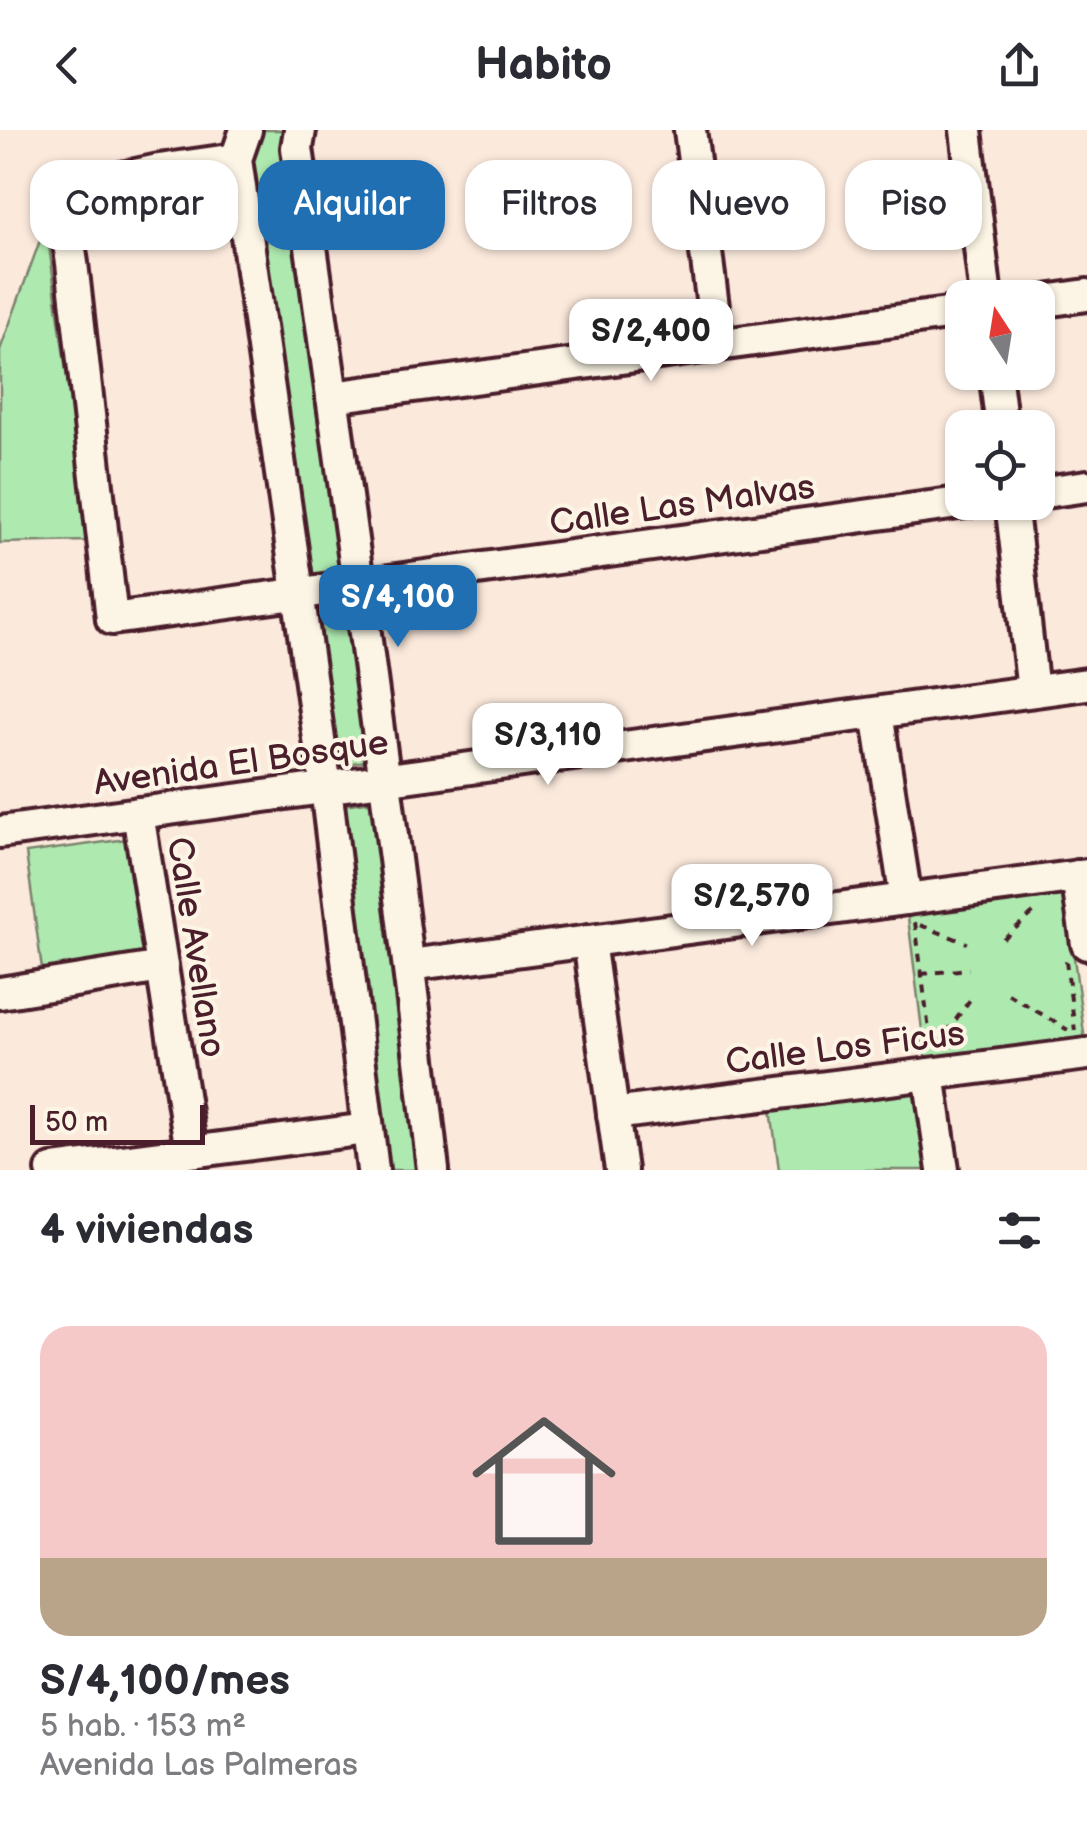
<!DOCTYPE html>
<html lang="es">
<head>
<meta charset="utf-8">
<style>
  :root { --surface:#fff; --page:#f7f7f7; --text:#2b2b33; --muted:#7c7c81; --accent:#1f6fb2 }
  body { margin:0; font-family:"Balsamiq Sans",sans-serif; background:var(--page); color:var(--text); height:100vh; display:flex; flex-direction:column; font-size:38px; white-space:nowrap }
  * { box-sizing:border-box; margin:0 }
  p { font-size:32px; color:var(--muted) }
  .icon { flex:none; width:55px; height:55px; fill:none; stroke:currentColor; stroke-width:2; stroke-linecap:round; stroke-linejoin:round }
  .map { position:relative; height:1040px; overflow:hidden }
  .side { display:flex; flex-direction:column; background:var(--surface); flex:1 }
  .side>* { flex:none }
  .guide { position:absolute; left:30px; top:30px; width:1028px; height:90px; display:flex; gap:20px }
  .needle { width:65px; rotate:348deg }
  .tools { position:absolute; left:945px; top:150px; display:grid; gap:20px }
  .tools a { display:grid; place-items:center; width:110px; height:110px; border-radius:20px; background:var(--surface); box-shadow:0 2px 8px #0004; font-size:50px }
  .scale { position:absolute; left:30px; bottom:25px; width:175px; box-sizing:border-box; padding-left:10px; border:5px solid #4a1f2b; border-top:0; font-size:28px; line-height:35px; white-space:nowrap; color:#4a1f2b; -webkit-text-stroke:8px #fcf5e5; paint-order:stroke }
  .price { position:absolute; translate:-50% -85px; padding:0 22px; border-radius:20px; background:#fff; color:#222; font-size:32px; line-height:65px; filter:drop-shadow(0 2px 5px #0008) }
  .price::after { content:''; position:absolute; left:50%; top:60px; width:30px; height:22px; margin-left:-15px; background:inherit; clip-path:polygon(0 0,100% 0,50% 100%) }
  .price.selected { background:var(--accent); color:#fff }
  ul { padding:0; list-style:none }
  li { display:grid; align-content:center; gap:20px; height:530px; padding:0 40px }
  li span { display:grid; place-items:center; height:310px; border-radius:30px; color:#555 }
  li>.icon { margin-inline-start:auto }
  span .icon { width:180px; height:180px; fill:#fffc; stroke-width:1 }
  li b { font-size:42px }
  h2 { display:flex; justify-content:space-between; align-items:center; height:120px; padding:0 40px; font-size:42px }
  .pill { padding:0 35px; border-radius:30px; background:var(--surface); box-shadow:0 2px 8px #0004; font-size:35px; line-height:90px }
  .pill.selected { background:var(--accent); color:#fff }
  header { display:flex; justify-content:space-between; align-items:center; height:130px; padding:0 40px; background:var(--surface); font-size:45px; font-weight:700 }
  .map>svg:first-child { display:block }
  .green { fill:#aeeab0; stroke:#7c846e; stroke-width:2.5 }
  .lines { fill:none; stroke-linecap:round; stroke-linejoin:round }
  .minor-casing { stroke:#4a1f2b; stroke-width:38 }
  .path { stroke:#4a1f2b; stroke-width:4; stroke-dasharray:8 8; stroke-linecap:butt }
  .minor { stroke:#fcf5e5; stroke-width:30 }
  .labels { text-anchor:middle; stroke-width:8; stroke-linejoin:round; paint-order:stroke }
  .street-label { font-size:35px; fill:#4a1f2b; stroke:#fcf5e5 }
</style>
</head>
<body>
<header><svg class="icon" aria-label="back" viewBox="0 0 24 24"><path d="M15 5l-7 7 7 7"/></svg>Habito<svg class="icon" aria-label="share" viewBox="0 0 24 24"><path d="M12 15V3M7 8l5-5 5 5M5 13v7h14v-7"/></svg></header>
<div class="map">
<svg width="1087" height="1040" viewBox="0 0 1087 1040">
  <rect width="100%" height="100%" fill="#fbe9dc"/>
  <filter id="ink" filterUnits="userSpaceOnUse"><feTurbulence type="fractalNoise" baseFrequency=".01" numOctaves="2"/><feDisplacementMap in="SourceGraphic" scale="20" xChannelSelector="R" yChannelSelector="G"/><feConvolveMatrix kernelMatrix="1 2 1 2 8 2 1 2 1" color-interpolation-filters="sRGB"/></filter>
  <g filter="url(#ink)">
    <g class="green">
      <path d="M258,0h28l56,448 -34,4 -62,-428z"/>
      <path d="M46,94l43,317 -89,2v-193z"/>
      <path d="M345,475l21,156 -34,5 -21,-156z"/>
      <path d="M374,671l49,369h-40l-48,-364z"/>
      <path d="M127,709l16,116 -101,14 -16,-116z"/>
      <path d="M1065,759l20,152 -159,21 -19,-152z"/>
      <path d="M917,959l12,81h-150l-8,-61z"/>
    </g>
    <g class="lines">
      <defs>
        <g id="minor">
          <path d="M246,0l-10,29 90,629 47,382"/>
          <path d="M300,0l-3,18c48,340 97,680 136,1022"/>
          <path d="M690,0l28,215"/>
          <path d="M966,0l20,168"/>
          <path d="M236,29l-77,11 -89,19 -8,10 10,64 40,356 854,-117"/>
          <path d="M1038,172l49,-7"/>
          <path d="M995,242l7,56"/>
          <path d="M332,267l630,-85"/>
          <path d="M1038,363l49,-7"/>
          <path d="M1011,372l22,189"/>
          <path d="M877,583l29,186"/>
          <path d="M138,683l53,338"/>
          <path d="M0,702l1087,-148"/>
          <path d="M1077,746l10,68"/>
          <path d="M589,811l32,229"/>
          <path d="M410,835l677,-90"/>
          <path d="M0,863l162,-26"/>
          <path d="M929,944l14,96"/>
          <path d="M613,984l474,-60"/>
          <path d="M52,1040l315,-41"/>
        </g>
      </defs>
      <use href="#minor" class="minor-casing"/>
      <g class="path">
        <path d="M915,792l16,124"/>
        <path d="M920,795l47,18"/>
        <path d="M1003,809l35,-30"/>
        <path d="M1066,831l9,70"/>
        <path d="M921,844l48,-5"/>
        <path d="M1008,864l60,36"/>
        <path d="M937,916l35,-49"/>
      </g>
      <use href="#minor" class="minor"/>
    </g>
  </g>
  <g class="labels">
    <g class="street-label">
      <text transform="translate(682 374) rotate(-8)" y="12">Calle Las Malvas</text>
      <text transform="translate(241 632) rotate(-8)" y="12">Avenida El Bosque</text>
      <text transform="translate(197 817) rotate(81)" y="12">Calle Avellano</text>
      <text transform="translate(845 917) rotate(-7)" y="12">Calle Los Ficus</text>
    </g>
  </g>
</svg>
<div class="tools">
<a><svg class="needle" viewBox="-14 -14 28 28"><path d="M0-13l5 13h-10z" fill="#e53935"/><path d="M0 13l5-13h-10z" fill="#7c7c81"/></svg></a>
<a><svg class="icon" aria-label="locate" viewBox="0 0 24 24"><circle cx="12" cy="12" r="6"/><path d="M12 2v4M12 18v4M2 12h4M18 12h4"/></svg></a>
</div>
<div class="scale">50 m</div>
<b class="price" style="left:651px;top:254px">S/2,400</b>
<b class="price selected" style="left:398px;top:520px">S/4,100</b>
<b class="price" style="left:548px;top:658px">S/3,110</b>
<b class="price" style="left:752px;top:819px">S/2,570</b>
<div class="guide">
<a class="pill">Comprar</a>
<a class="pill selected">Alquilar</a>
<a class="pill">Filtros</a>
<a class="pill">Nuevo</a>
<a class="pill">Piso</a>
</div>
</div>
<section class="side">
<h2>4 viviendas<svg class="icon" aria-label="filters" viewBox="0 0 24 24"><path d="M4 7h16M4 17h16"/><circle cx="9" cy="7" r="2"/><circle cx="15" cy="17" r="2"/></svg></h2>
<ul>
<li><span style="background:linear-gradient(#f6c9c9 75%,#b9a48a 0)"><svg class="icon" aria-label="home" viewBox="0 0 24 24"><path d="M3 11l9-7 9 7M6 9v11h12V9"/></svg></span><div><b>S/4,100/mes</b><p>5 hab. · 153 m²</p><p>Avenida Las Palmeras</p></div></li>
</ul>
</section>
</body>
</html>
